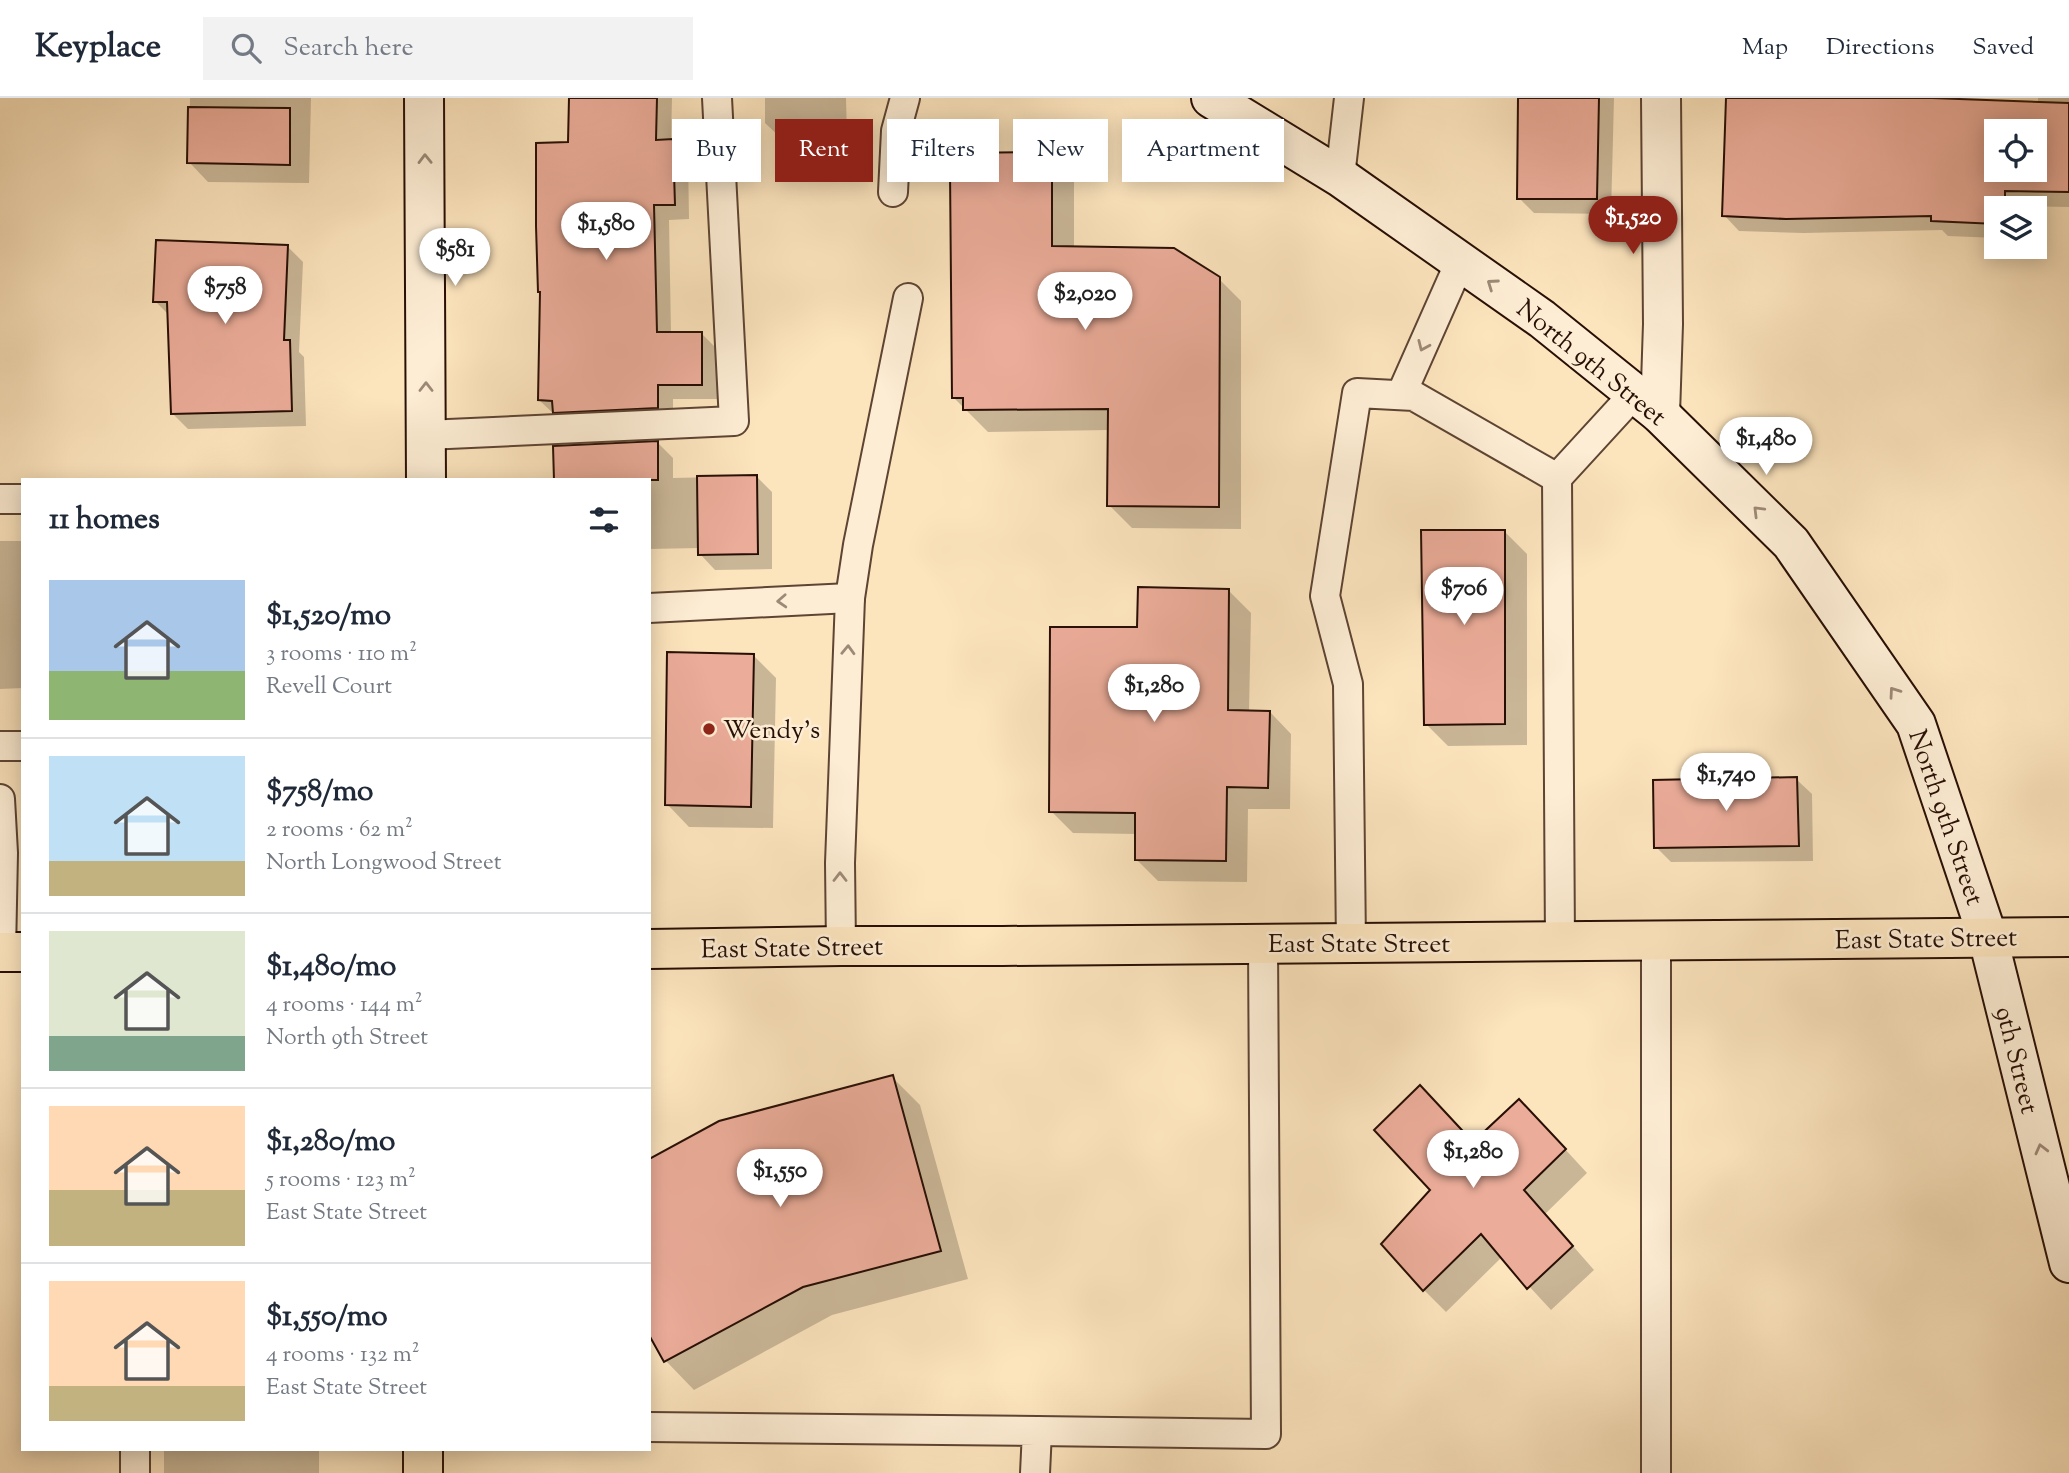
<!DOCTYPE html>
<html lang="en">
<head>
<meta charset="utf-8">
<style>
  :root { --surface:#fff; --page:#f2f2f3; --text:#1f2937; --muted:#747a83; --line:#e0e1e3; --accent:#8f2418 }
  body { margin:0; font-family:"Sorts Mill Goudy",serif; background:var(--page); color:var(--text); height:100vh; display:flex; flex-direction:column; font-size:26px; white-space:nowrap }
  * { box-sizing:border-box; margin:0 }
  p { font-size:23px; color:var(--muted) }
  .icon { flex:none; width:38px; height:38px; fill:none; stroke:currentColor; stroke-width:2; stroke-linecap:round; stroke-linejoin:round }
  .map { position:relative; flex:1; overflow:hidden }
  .panel { position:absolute; left:21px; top:380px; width:630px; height:973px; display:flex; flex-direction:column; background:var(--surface); border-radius:0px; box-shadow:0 4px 18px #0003 }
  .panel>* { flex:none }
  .guide { position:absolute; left:672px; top:21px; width:665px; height:63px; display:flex; gap:14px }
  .controls { position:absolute; left:1984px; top:21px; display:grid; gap:14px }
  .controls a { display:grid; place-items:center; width:63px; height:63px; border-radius:0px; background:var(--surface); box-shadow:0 4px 18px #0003; font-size:35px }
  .price { position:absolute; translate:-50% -60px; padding:0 16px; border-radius:24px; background:#fff; color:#222; font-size:23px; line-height:46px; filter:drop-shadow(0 2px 4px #0008) }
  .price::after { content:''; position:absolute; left:50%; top:42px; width:21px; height:16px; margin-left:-10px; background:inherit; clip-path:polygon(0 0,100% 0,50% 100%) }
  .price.on { background:var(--accent); color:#fff }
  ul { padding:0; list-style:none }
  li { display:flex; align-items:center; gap:21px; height:175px; padding:0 28px }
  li+li { border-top:2px solid var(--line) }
  li span { display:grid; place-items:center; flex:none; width:196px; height:140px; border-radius:0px; color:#555 }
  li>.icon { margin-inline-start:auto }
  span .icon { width:84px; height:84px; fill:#fffc; stroke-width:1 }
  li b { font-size:30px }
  h2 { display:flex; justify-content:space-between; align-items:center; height:84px; padding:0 28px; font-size:30px }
  .tag { padding:0 24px; border-radius:0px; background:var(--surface); box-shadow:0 4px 18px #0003; font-size:24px; line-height:63px }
  .tag.on { background:var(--accent); color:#fff }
  header { display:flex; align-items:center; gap:42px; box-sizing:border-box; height:98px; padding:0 35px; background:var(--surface); border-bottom:2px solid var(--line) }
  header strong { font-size:33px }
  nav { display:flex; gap:38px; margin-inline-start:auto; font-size:24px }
  .search { width:490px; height:63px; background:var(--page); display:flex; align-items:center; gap:18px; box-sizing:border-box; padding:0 24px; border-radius:0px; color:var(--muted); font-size:26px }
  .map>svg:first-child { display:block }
  .shadow { fill:#0003; fill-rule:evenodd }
  .building { fill:#ebac99; stroke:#280f05; stroke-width:2; fill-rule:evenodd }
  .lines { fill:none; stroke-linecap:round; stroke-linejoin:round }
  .lane-casing { stroke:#5d4433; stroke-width:32 }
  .street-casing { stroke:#5d4433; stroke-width:42 }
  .secondary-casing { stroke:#280f05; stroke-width:42 }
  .primary-casing { stroke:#280f05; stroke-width:42 }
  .lane { stroke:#fdedd4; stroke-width:28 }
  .street { stroke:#fdedd4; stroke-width:38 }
  .secondary { stroke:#fdedd4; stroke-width:38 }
  .primary { stroke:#fce4bd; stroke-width:38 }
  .oneway { stroke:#9d8977 }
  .poi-dot { fill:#8f2418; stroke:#fdedd4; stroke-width:2.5 }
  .labels { text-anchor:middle; stroke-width:5; stroke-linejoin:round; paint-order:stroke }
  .street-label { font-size:26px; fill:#280f05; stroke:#fdedd4 }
  .poi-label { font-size:26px; fill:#280f05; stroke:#fdedd4; text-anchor:start }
</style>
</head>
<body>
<header>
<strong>Keyplace</strong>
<div class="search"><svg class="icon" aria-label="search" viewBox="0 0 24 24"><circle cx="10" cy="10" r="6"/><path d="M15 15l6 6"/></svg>Search here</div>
<nav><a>Map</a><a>Directions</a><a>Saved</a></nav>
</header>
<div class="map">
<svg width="2069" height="1375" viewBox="0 0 2069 1375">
  <rect width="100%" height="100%" fill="#fce4bd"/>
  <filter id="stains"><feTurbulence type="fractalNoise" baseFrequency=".00286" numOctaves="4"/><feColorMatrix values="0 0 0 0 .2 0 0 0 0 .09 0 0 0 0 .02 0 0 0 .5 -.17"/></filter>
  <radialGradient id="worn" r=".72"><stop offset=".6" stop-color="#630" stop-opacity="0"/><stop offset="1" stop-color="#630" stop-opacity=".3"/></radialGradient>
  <g class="shadow">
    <path d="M190,0h121l-2,85 -101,-1 -19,-20z"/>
    <path d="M571,0h101l-1,43 17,15 1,63 -20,1 2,114h31l15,15v50h-44v24l-118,-8 -16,-15 2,-107 29,-149z"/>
    <path d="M765,0h81l1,39 -66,1 -16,-15z"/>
    <path d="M1520,0h94l-3,116 -77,-1 -15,-15z"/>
    <path d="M1728,0h174l136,6v-6h31v109l-49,-1v2h-23v30l-49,-2 -6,-6 -139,3 -64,-2 -15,-16zM1997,33h38v39h-38z"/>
    <path d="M1052,56l22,22v72l145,31 22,22v228l-109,-1 -23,-23v-75l-121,2 -35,-35 9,-225z"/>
    <path d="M288,149l15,15 -4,90 5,5 2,69 -118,3 -15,-15 -4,-99 -14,-14z"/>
    <path d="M658,345l15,15v20l83,-2 16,16v77l-57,1 -15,-16v-6l-51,1v-69z"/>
    <path d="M1504,433l23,23v191l-79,1 -22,-22z"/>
    <path d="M0,443h23v147l-23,1z"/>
    <path d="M1229,493l22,22 -2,99h21l21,22 -1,75h-42l-1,73 -89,-1 -22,-22 1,-25 -64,-1 -22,-22 88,-183z"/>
    <path d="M754,558l22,22 -3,150 -84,-1 -22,-23z"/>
    <path d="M1796,681l16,15 1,67 -142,1 -15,-15z"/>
    <path d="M892,979l28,28 48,174 -136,36 -138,75 -28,-29 -17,-30z"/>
    <path d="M1541,1025l46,50 -42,41 49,56 -43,40 -49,-53 -56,55 -22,-22 50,-146z"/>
    <rect x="164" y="1351" width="155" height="24"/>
  </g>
  <g class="building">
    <path d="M569,0h88l-1,42 17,-1 2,66h-21l3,127h45v53h-44v23l-105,5 -1,-12 -14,-1 2,-108h-2l-2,-66v-83l32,-1z"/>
    <path d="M1518,0h81l-2,101h-80z"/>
    <path d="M1726,0h206l137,5v89l-64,-1v17h-8v16l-66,-3v-5l-145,3 -64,-3zM1997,33h38v39h-38z"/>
    <path d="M188,9l102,1v57l-103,-2z"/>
    <path d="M1052,54v94l122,2 46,29 -1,230 -112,-1 1,-97 -145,1v-12h-11l-2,-228h11v-17z"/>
    <path d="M156,142l132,5 -4,95h6l2,71 -121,3 -4,-112h-14z"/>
    <path d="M658,343v39h-104l-1,-34z"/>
    <path d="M757,377l1,79 -60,1 -1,-79z"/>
    <path d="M1421,432h84v194l-81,1z"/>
    <path d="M1138,489l91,2 -1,121 42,1 -2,77 -41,-1 -1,74 -91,-1v-47l-86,-1 1,-185h87z"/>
    <path d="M667,554l87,2 -3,153 -86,-2z"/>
    <path d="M1797,679l2,69 -145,2 -1,-68z"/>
    <path d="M893,977l48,176 -138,36 -139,75 -15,-27v-176l70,-38z"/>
    <path d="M1420,987l53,57 46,-43 47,50 -42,41 49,56 -46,43 -46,-55 -58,57 -42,-47 49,-54 -56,-60z"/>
  </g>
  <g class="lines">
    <defs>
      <g id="lane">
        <path d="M1340,79l9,-79"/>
        <path d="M893,94l3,-61 9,-33"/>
        <path d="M1401,297l59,-133"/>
        <path d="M426,337l308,-14 -17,-323"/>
        <path d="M1557,380l77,-84"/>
        <path d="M0,401h23"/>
        <path d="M649,510l201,-10"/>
        <path d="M0,648h23"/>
        <path d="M0,701l3,54 -2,99"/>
        <path d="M1656,843v532"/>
        <path d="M1351,846l-3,-260 -23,-88 32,-203 57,3 143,82 3,464"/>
        <path d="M841,848l-1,-83 10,-265 8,-53 50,-247"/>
        <path d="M649,1329l388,4 -2,42"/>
        <path d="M1037,1333l229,3 -3,-490"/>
        <path d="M135,1375v-24"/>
      </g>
      <path id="street" d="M1660,316l3,-90 -2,-226"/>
      <g id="secondary">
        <path d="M424,0l2,382"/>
        <path d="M1211,0l129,79 202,142 118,95 131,129 125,181 72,214 81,325"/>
      </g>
      <g id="primary">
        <path d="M649,851l192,-3h161l1067,-9"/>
        <path d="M0,854h23"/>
        <path d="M423,1375v-24"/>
      </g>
    </defs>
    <use href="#lane" class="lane-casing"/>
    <use href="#street" class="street-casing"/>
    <use href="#secondary" class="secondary-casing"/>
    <use href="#primary" class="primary-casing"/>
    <use href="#lane" class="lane"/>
    <use href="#street" class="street"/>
    <use href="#secondary" class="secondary"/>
    <use href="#primary" class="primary"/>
  </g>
  <defs><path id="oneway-chevron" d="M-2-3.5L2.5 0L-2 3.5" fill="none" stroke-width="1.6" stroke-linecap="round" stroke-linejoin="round" transform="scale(1.75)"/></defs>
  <g class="oneway">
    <use href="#oneway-chevron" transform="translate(425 61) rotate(-91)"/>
    <use href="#oneway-chevron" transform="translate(1492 186) rotate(-145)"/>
    <use href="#oneway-chevron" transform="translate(1423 248) rotate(114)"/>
    <use href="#oneway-chevron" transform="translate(426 289) rotate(-90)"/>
    <use href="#oneway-chevron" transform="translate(1758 413) rotate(-135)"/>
    <use href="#oneway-chevron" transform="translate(782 503) rotate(177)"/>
    <use href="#oneway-chevron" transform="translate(848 552) rotate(-88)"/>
    <use href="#oneway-chevron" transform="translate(1894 594) rotate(-125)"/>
    <use href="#oneway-chevron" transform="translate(840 779) rotate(-90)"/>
    <use href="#oneway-chevron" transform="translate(2041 1051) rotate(-104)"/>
  </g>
  <circle class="poi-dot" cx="709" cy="631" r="7"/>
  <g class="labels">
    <g class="street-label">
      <text transform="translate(1592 264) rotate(39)" y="9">North 9th Street</text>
      <text transform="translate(1947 719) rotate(71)" y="9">North 9th Street</text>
      <text transform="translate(1926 840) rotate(-1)" y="9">East State Street</text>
      <text x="1359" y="854">East State Street</text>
      <text transform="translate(792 849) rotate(-1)" y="9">East State Street</text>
      <text transform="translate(2018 962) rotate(76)" y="9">9th Street</text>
    </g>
    <g class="poi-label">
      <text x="723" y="640">Wendy's</text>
    </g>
  </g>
  <rect width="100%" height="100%" filter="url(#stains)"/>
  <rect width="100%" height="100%" fill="url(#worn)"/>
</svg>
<div class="controls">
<a><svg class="icon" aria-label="locate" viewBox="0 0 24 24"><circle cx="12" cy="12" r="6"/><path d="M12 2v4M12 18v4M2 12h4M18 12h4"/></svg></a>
<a><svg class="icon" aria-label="layers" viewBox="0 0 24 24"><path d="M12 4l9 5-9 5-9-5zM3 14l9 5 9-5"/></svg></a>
</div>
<b class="price on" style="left:1633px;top:158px">$1,520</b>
<b class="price" style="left:606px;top:164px">$1,580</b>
<b class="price" style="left:455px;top:190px">$581</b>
<b class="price" style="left:225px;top:228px">$758</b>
<b class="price" style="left:1085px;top:234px">$2,020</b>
<b class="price" style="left:1766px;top:379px">$1,480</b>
<b class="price" style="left:1464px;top:529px">$706</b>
<b class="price" style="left:1154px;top:626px">$1,280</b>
<b class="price" style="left:1726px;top:715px">$1,740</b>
<b class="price" style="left:1473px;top:1092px">$1,280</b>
<b class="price" style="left:780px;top:1111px">$1,550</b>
<div class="guide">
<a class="tag">Buy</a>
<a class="tag on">Rent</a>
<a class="tag">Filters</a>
<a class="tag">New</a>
<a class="tag">Apartment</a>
</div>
<section class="panel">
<h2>11 homes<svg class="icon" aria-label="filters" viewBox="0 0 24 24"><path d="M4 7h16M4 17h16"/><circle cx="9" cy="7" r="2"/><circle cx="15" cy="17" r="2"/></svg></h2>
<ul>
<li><span style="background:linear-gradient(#a9c7e8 65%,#8fb573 0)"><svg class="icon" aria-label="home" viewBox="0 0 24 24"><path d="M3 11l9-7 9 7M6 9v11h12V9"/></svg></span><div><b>$1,520/mo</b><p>3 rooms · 110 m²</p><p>Revell Court</p></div></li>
<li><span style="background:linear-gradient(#bfe0f5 75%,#c2b280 0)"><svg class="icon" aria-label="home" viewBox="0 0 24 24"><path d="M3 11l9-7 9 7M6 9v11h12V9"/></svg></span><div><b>$758/mo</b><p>2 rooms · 62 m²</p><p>North Longwood Street</p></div></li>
<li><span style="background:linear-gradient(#dfe7d0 75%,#7fa58c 0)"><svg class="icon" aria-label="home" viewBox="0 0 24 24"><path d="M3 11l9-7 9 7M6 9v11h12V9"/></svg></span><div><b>$1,480/mo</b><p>4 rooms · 144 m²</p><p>North 9th Street</p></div></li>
<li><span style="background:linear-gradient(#ffd9b3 60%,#c2b280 0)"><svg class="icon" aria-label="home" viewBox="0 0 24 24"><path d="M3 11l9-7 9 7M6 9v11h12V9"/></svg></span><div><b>$1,280/mo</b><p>5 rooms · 123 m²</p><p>East State Street</p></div></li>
<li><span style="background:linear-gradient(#ffd9b3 75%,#c2b280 0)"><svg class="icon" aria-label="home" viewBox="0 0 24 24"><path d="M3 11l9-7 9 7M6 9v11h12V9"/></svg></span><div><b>$1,550/mo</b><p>4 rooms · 132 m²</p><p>East State Street</p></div></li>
</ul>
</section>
</div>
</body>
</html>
